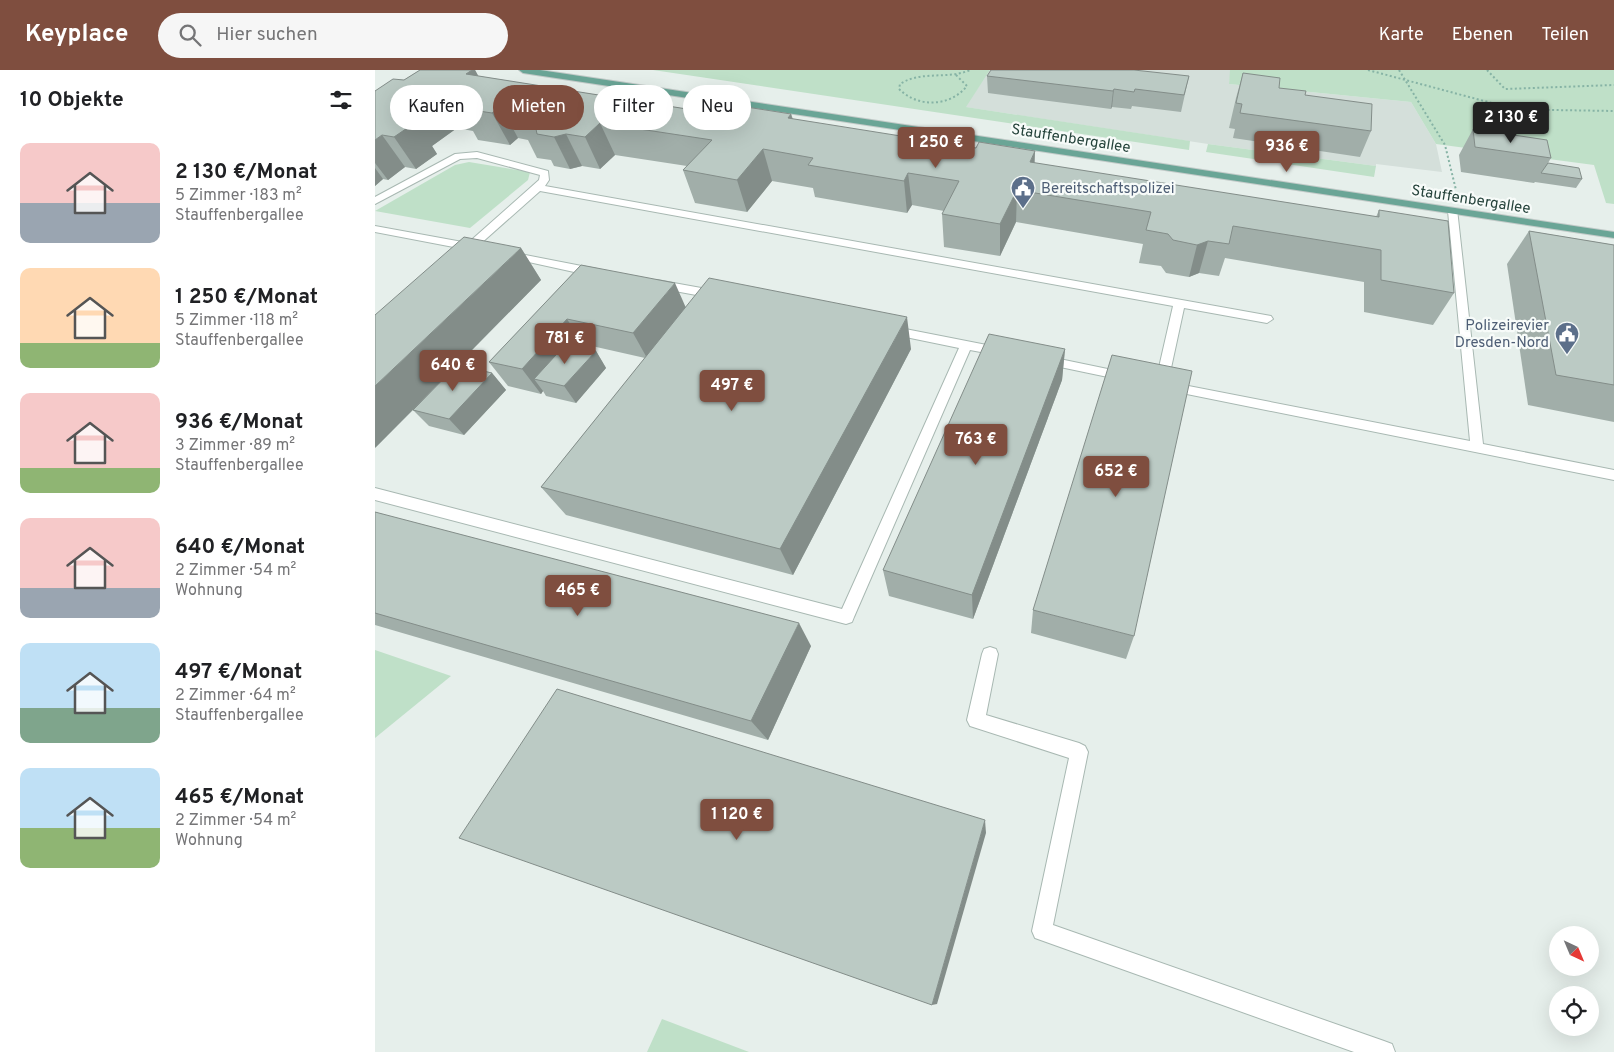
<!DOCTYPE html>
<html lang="de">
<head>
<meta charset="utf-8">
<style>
  :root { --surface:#fff; --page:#f6f6f6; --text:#202124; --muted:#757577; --accent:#7f4e3f }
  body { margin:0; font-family:Overpass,sans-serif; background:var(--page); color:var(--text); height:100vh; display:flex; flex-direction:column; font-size:19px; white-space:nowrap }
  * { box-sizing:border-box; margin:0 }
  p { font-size:16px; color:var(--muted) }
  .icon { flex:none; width:28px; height:28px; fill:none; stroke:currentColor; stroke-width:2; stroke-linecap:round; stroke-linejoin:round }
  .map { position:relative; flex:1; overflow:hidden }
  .details { display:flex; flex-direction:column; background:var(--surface); width:375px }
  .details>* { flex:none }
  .hud { position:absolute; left:15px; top:15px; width:475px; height:45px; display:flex; gap:10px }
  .needle { width:32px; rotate:136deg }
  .fabs { position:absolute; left:1174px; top:856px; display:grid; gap:10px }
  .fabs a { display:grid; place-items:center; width:50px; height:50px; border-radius:50%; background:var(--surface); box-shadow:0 5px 20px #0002; font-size:25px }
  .price { position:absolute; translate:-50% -42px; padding:0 11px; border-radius:5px; background:var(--accent); color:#fff; font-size:16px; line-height:32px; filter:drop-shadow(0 1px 2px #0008) }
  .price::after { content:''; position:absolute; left:50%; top:30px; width:15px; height:11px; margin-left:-8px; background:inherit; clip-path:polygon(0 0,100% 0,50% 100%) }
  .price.on { background:#222; color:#fff }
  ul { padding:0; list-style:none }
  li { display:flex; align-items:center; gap:15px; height:125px; padding:0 20px }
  li span { display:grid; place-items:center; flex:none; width:140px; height:100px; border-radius:10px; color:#555 }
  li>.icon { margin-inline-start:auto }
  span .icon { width:60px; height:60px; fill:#fffc; stroke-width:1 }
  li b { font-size:21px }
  h2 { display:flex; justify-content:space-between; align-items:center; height:60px; padding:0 20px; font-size:21px }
  .tag { padding:0 18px; border-radius:22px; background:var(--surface); box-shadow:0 5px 20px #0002; font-size:18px; line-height:45px }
  .tag.on { background:var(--accent); color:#fff }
  header { display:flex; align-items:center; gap:30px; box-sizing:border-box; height:70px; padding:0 25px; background:var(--accent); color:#fff }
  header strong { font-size:24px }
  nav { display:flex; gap:28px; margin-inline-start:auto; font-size:18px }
  .search { width:350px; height:45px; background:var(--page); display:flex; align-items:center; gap:12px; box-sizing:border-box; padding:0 18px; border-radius:28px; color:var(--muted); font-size:19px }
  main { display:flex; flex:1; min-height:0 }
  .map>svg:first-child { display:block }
  .built { fill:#d4dfda }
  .green { fill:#bfe0c8 }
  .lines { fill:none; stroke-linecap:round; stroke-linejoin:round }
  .minor-casing { stroke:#a8b8b2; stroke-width:2 }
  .major-casing { stroke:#c2cac8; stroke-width:2 }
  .path { stroke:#86b3a5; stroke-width:2; stroke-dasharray:2 2.5; stroke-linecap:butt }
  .minor { fill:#fff; fill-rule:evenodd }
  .major { fill:#6aa596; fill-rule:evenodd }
  .wall { fill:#a1aea9 }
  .shaded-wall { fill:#838d89 }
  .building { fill:#bbcac4; stroke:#838d89 }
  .labels { text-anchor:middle; stroke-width:4.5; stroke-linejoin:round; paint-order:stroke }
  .far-street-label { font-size:15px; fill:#24423a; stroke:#f7fbf9 }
  .far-service-label { font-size:15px; fill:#4e5e75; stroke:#f7fbf9; text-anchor:start }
</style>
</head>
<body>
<header>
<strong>Keyplace</strong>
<div class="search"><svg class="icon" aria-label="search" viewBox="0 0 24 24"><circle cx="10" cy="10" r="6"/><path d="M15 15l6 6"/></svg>Hier suchen</div>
<nav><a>Karte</a><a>Ebenen</a><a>Teilen</a></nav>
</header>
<main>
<section class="details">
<h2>10 Objekte<svg class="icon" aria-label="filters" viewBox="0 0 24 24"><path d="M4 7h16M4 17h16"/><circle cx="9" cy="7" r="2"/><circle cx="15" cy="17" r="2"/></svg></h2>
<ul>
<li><span style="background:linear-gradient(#f6c9c9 60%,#9aa5b1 0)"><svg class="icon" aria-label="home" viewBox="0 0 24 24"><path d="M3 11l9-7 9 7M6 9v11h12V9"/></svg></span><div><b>2 130 €/Monat</b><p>5 Zimmer · 183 m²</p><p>Stauffenbergallee</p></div></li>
<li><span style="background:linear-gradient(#ffd9b3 75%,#8fb573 0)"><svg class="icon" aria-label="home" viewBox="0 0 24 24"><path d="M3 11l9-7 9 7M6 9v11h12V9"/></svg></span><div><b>1 250 €/Monat</b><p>5 Zimmer · 118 m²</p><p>Stauffenbergallee</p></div></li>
<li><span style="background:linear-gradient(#f6c9c9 75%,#8fb573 0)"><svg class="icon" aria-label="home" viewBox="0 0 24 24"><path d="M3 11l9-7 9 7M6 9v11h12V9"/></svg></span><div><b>936 €/Monat</b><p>3 Zimmer · 89 m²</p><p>Stauffenbergallee</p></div></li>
<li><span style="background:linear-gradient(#f6c9c9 70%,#9aa5b1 0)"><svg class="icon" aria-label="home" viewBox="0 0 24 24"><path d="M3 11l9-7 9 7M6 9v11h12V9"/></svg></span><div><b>640 €/Monat</b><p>2 Zimmer · 54 m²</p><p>Wohnung</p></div></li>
<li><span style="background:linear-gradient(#bfe0f5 65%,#7fa58c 0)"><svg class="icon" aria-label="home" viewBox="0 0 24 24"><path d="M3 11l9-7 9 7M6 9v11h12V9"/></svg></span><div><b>497 €/Monat</b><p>2 Zimmer · 64 m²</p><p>Stauffenbergallee</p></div></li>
<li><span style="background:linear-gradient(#bfe0f5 60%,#8fb573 0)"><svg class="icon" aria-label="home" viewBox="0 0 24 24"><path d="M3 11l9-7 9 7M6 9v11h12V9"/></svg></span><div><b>465 €/Monat</b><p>2 Zimmer · 54 m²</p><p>Wohnung</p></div></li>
</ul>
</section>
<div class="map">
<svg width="1239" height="982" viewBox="0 0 1239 982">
  <rect width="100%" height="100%" fill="#e6efeb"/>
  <path class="built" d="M615,0h241l-2,14 182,18 25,42 6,28 -66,-8v2l-168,-22 -243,-37z"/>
  <g class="green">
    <path d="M278,0h337l-24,37 224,34 -1,9z"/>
    <path d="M855,0h384v134l-8,-1 -12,-38 -158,-21 -25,-42 -182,-18z"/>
    <path d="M833,74l168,22 -2,11 -168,-25z"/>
    <path d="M94,92l61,10 -2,8 -58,48 -95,-17 80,-46z"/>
    <path d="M0,580l76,26 -76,62z"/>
    <path d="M287,949l87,33h-102z"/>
  </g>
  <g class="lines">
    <defs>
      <g id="minor">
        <path d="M102,82l71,19 1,9 -4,6 726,130 2,3 -6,4 -83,-15 -16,74 302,59 -22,-230 1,-2h8l26,235 131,26v10l-457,-92 -2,-3 18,-79 -633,-115 -62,55 2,2 -11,9 -5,-3v-5l-89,-17v-6l93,17 71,-63 1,-5 -63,-17 -17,1 -85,45v-7l80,-43z"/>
        <path d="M135,182l87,17 6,4 -6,4 -91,-20v-4z"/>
        <path d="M282,210l61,11 6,4 -6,4 -65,-12v-6z"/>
        <path d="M515,256l112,22 6,4 -6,4 -32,-6 -116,267 -2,5 -6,2 -471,-124v-12l467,121 117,-261 -73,-15 -2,-3z"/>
        <path d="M670,286l82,17 6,4 -6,4 -86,-18 -2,-3z"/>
        <path d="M615,577l6,2 2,5 -12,61 93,28 6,3 3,6 -35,173 331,116 8,3 3,8h-41l-319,-114 -3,-7 37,-173 -99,-32 -3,-6 15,-66 2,-5z"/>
      </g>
      <path id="major" d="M144,0h21l1074,162v6l-1091,-165z"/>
    </defs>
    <use href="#minor" class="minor-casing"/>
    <use href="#major" class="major-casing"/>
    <g class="path">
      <path d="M993,0l135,36 48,4 63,1"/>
      <path d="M1024,0l46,75 11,45"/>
      <path d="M1112,0l18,19 109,-4"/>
      <path d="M581,5l11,11c-17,21 -49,22 -68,3l1,-5c22,-14 47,-4 70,-14"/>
    </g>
    <use href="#minor" class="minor"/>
    <use href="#major" class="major"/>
  </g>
  <g class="wall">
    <path d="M45,0h55l3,6 253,40 60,-2 2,5 242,44 341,54 3,-7 75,83 -21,32 -69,-13v-30l-139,-24 -6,18 -20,-3 -10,4 -23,-4 -5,-7 -22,-3 4,-19 -127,-22 -16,34 -56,-9 -2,-33 2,-3 -32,-6 -5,8 -92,-16 -2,-9 -41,-7 -25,31 -52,-9 -12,-33 4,-4 -72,-11 -15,14 -18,-3 -12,3 -16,-3 -3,-6 -14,-2 -9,-18 -10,-2 -8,7 -32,-5 -5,-9 -16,-3 -25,18 5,8 -21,15 -11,-2 -17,13 -5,-1 -8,7v-95l29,-11z"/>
    <path d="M868,3l36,15 26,7 66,36 -11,26 -127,-19 2,-9 -6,-1 7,-30z"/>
    <path d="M612,6h202l-8,36 -49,-6 -1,3 -19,-2 -1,2 -123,-16z"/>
    <path d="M1098,59l78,29 -3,5 34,16 -6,9 -41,-6 -1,1 -73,-11 -2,-17z"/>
    <path d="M1154,161l85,14v177l-86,-17 -21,-141z"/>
    <path d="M146,178l20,32 -120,122 71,-29 14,17 -42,45 -35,-9 -16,-16 -38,38z"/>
    <path d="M206,195l105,42 225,42 -118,226 -227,-60 -25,-28 104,-129 -62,-14 -3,4 16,3 10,17 -30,35 -30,-7 -3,-5 -2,3 -33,-8 -19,-24z"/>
    <path d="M690,279l-3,31 -89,239 -84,-23 -6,-26z"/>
    <path d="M0,442l436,134 -43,94 -393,-115z"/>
    <path d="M658,540l101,26 -8,23 -95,-26z"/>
  </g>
  <g class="shaded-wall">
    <path d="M97,0h3l17,30 -26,-26z"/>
    <path d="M739,19l-2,18 -1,2 2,-18z"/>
    <path d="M62,26l20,32 -25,18 5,8 -21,15 -22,-32 10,-17z"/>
    <path d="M126,36l17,32 -8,7 -18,-32z"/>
    <path d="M416,44l8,32 -11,-28z"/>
    <path d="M225,53l15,32 -15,14 -15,-32z"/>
    <path d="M191,64l16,32 -12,3 -16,-32z"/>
    <path d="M7,65l23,32 -17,13 -13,-17v-23z"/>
    <path d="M388,79l9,32 -25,31 -10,-32z"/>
    <path d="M660,81l-1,32 -4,-21z"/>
    <path d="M0,98l8,11 -8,7z"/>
    <path d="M533,103l4,32 -5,8 -3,-32z"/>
    <path d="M642,120l-1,32 -16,34v-32z"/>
    <path d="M833,171l-9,32 -10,4 8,-32z"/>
    <path d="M146,178l20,32 -166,168v-62z"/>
    <path d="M300,213l11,25 -39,50 -14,-25z"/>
    <path d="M532,247l4,32 -118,226 -13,-26z"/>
    <path d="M192,249l16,25 -33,39 -16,-4 9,12 -2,3 -19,-25z"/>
    <path d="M690,279l-3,31 -89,239 -1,-24z"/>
    <path d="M221,281l10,17 -30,35 -12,-17z"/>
    <path d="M117,303l14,17 -42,45 -15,-16z"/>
    <path d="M424,553l12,23 -43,94 -17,-19z"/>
    <path d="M610,750l1,13 -49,171 -5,1z"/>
  </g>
  <g class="building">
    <path d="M45,0h52l-6,4 265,42 9,-10 51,8 -3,4 188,30 3,-6 56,9 -5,11 349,55v-7l69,11 6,72 -73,-13v-30l-148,-24 -4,18 -21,-3 -11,4 -24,-5 -5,-6 -22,-4 5,-18 -134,-22 -17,34 -58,-10 17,-33 -51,-8 -4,8 -96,-16 5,-7 -50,-9 -26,31 -54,-10 29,-30 -112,-17 -15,14 -19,-3 -12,3 -17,-3 -1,-5 -16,-3 16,-14 -35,-6 -9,7 -33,-5 10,-7 -32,-5 -33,24 12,2 -22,15 -12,-2 -7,5v-49l18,-12 11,1z"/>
    <path d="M616,0h143l55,6 -5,19 -49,-6 -1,3 -20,-3 -1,2 -126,-15z"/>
    <path d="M868,3l37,5 -1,10 27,3 -1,4 67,9 -1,27 -131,-18 2,-9 -6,-1z"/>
    <path d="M1098,59l74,11 4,18 -76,-11z"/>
    <path d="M1173,93l31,5 3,11 -41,-6z"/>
    <path d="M1154,161l85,14v140l-58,-10z"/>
    <path d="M89,167l57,11 -146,138v-71z"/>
    <path d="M206,195l94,18 -42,50 -66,-14 -45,50 -33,-7z"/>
    <path d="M334,208l198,39 -127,232 -239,-62z"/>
    <path d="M614,264l76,15 -93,246 -89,-25z"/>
    <path d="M191,274l30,7 -32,35 -30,-7z"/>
    <path d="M737,285l80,16 -58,265 -101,-26z"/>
    <path d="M82,295l35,8 -43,46 -36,-9z"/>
    <path d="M0,442l424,111 -48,98 -376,-108z"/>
    <path d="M182,619l428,131 -53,185 -473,-167z"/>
  </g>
  <defs>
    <symbol id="civic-pin" viewBox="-11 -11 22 30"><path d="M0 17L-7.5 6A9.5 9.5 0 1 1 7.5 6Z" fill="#5c6f8a" stroke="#f7fbf9"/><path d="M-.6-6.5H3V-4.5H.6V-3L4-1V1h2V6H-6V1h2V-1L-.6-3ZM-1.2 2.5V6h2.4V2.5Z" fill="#fff"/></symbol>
  </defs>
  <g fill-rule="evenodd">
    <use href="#civic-pin" x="634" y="104" width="28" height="38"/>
    <use href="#civic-pin" x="1178" y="250" width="28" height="38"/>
  </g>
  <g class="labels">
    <g class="far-street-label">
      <text transform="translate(696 68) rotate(9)" y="5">Stauffenbergallee</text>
      <text transform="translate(1096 129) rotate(9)" y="5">Stauffenbergallee</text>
    </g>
    <g class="far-service-label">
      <text x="666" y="123">Bereitschaftspolizei</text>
      <text x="1174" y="260" text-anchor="end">Polizeirevier<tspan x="1174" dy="17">Dresden-Nord</tspan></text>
    </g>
  </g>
</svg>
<div class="fabs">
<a><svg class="needle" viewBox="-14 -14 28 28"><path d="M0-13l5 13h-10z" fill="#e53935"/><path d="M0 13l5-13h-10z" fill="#757577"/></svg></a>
<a><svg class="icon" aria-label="locate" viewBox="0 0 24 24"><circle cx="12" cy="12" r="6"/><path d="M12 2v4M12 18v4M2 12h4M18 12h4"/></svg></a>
</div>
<b class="price on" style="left:1136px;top:74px">2 130 €</b>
<b class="price" style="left:561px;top:99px">1 250 €</b>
<b class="price" style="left:912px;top:103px">936 €</b>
<b class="price" style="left:190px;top:295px">781 €</b>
<b class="price" style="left:78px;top:322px">640 €</b>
<b class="price" style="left:357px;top:342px">497 €</b>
<b class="price" style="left:601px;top:396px">763 €</b>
<b class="price" style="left:741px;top:428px">652 €</b>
<b class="price" style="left:203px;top:547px">465 €</b>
<b class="price" style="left:362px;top:771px">1 120 €</b>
<div class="hud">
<a class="tag">Kaufen</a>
<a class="tag on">Mieten</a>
<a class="tag">Filter</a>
<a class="tag">Neu</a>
</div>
</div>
</main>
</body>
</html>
